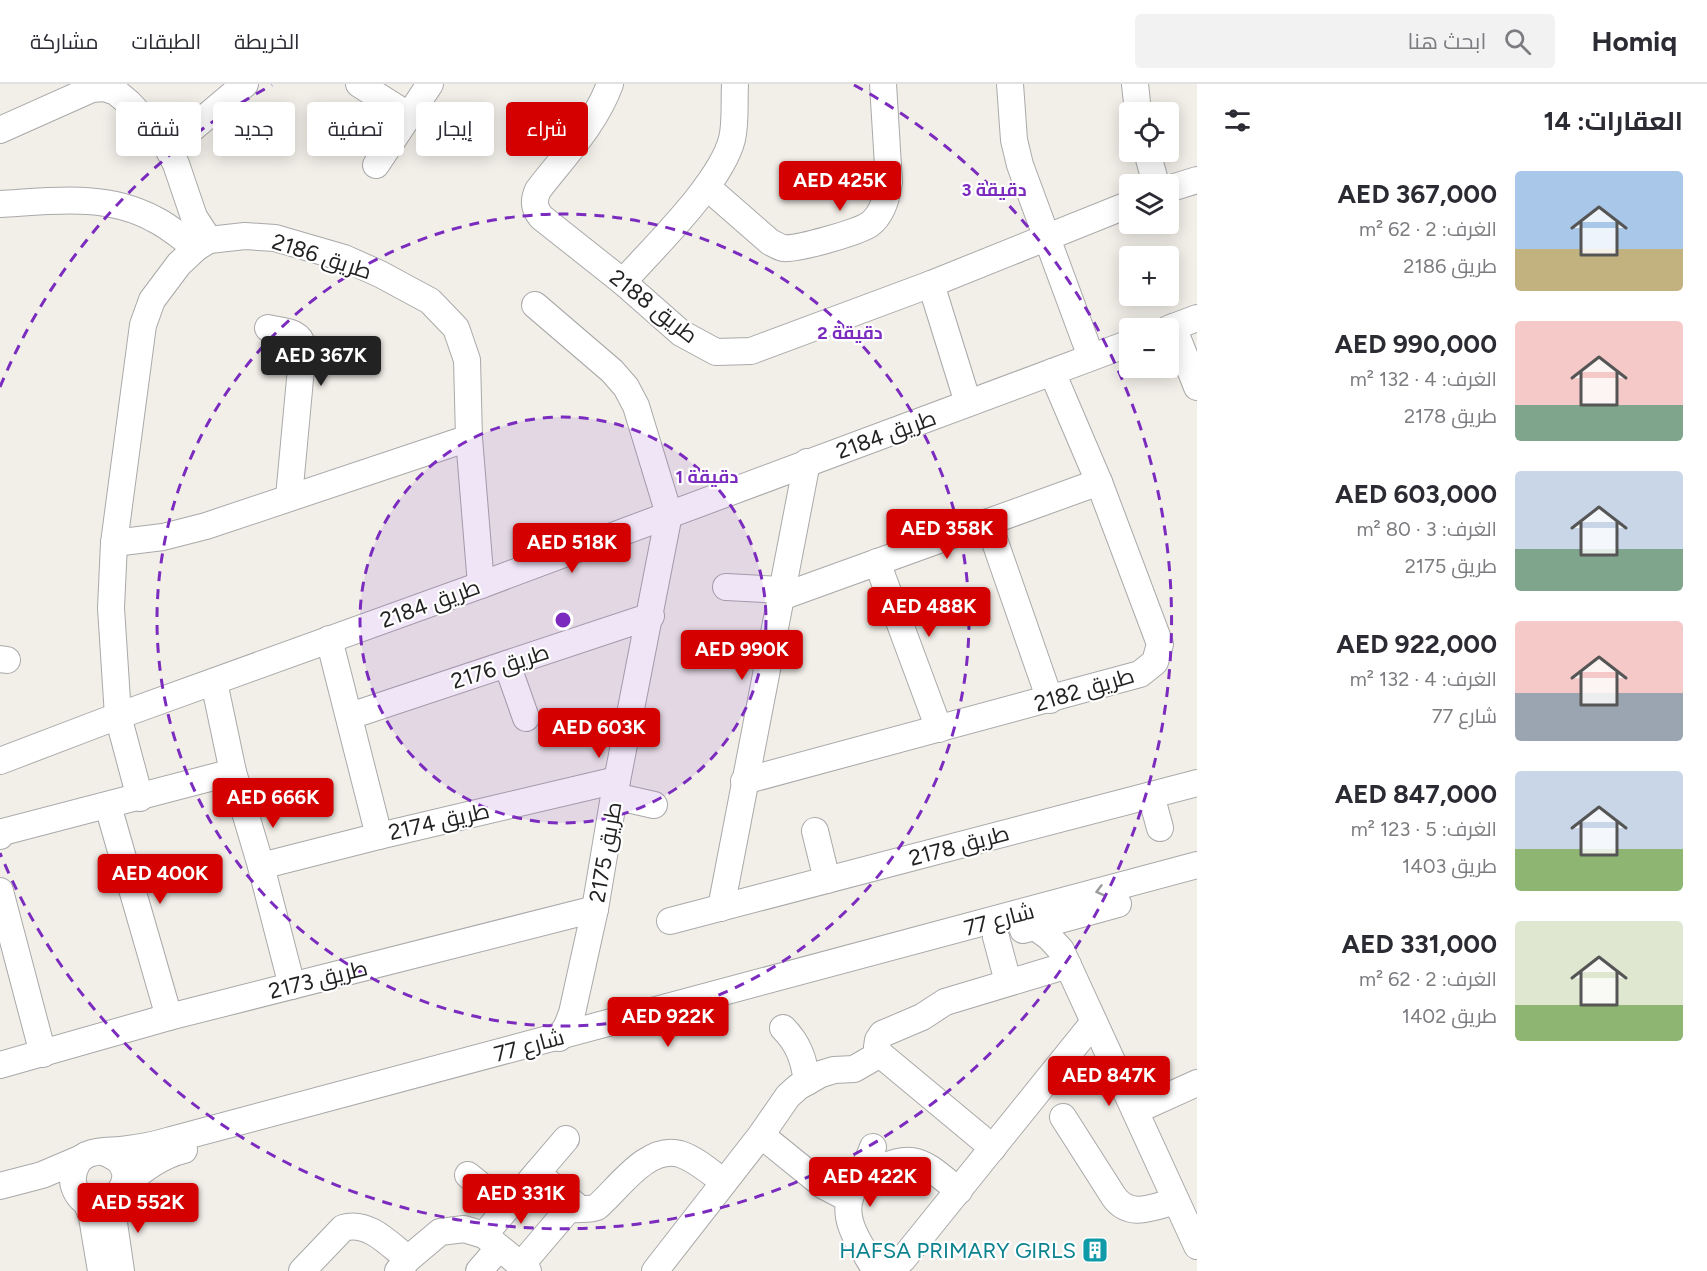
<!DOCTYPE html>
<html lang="ar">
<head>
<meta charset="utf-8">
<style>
  :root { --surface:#fff; --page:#f2f2f3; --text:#2b2b33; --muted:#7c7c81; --line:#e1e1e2; --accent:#d40000 }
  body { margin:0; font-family:Figtree,Cairo,sans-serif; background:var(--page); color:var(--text); direction:rtl; height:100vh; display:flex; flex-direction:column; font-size:22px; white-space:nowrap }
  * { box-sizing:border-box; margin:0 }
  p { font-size:20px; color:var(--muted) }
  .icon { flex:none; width:33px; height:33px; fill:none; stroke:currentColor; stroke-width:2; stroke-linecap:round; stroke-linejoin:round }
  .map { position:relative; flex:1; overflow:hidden; direction:ltr }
  .drawer { display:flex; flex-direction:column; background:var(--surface); width:510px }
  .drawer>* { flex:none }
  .top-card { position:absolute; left:18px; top:18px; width:570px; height:54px; direction:rtl; display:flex; gap:12px }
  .buttons { position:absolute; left:1119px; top:18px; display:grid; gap:12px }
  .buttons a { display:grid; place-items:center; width:60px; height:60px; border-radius:6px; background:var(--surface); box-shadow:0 3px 15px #0003; font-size:30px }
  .price { position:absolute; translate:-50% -51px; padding:0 14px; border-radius:6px; background:var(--accent); color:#fff; font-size:20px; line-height:39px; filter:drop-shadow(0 2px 3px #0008) }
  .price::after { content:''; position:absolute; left:50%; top:36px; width:18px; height:14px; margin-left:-9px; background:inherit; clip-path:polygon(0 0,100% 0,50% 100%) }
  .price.current { background:#222; color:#fff }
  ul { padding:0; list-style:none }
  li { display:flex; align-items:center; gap:18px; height:150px; padding:0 24px }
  li span { display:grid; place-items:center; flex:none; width:168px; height:120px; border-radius:6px; color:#555 }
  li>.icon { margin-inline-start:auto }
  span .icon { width:72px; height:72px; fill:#fffc; stroke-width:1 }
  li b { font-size:26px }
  h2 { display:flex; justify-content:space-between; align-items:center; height:72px; padding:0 24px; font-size:26px }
  .chip { padding:0 21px; border-radius:6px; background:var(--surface); box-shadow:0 3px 15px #0003; font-size:21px; line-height:54px }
  .chip.current { background:var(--accent); color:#fff }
  header { display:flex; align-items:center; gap:36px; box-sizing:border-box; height:84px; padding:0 30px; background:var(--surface); border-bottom:2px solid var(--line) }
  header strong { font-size:28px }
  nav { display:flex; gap:33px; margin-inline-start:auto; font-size:21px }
  .search { width:420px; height:54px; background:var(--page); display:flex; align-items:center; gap:15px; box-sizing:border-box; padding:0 21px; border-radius:6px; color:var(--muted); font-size:22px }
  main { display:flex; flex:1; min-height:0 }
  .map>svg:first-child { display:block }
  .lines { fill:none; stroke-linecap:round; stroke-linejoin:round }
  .minor-casing { stroke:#a9a9a9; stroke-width:28 }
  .minor { stroke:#fff; stroke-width:26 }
  .oneway { stroke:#9c9c9c }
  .ring { fill:none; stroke:#7b2cbf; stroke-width:3; stroke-dasharray:10 8 }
  .labels { text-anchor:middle; stroke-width:4.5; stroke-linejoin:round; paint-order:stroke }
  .street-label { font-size:22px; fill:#222; stroke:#fff }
  .culture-label { font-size:22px; fill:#0d838f; stroke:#fff; text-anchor:end }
  .centre { fill:#7b2cbf; stroke:#fff; stroke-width:3 }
  .ring-label { font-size:18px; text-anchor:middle; font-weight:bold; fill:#7b2cbf; stroke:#fff; stroke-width:4.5; stroke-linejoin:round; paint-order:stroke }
</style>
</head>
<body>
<header>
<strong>Homiq</strong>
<div class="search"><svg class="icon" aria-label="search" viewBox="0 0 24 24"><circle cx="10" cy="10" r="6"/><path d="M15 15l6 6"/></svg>ابحث هنا</div>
<nav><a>الخريطة</a><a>الطبقات</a><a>مشاركة</a></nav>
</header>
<main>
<section class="drawer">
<h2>العقارات: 14<svg class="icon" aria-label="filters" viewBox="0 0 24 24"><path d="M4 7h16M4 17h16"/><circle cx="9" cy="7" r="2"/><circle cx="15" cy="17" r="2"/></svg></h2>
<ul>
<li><span style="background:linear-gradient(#a9c7e8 65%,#c2b280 0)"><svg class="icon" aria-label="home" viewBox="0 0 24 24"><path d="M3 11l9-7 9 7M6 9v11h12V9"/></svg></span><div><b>AED 367,000</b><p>الغرف: 2 · 62 m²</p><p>طريق 2186</p></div></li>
<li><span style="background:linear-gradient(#f6c9c9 70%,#7fa58c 0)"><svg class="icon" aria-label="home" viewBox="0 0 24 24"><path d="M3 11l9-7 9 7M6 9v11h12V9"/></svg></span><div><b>AED 990,000</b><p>الغرف: 4 · 132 m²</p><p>طريق 2178</p></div></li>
<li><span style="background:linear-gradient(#c9d6e8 65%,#7fa58c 0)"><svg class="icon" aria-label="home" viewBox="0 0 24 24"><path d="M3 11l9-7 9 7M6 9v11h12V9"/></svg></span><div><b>AED 603,000</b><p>الغرف: 3 · 80 m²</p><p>طريق 2175</p></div></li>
<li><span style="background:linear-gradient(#f6c9c9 60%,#9aa5b1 0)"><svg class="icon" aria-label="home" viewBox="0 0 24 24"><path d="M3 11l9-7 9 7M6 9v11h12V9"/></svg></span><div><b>AED 922,000</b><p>الغرف: 4 · 132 m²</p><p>شارع 77</p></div></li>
<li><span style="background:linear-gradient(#c9d6e8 65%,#8fb573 0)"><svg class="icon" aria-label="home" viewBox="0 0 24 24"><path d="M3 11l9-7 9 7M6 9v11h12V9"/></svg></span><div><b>AED 847,000</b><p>الغرف: 5 · 123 m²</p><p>طريق 1403</p></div></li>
<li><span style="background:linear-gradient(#dfe7d0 70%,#8fb573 0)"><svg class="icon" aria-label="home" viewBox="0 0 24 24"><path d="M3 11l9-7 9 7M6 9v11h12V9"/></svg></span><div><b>AED 331,000</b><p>الغرف: 2 · 62 m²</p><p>طريق 1402</p></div></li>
</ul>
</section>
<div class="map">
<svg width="1197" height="1187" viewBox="0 0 1197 1187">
  <rect width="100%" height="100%" fill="#f2efe9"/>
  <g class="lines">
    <defs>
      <g id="minor">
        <path d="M359,0l49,31"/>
        <path d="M610,0c-15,41 -46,72 -72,106 -5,11 -4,18 3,27l82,65 58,51 35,19 35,-1 180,-67 199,-80"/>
        <path d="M1010,0l4,56 6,25 71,192"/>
        <path d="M1135,0l3,28"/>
        <path d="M0,46l92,-41 12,-1 12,4 13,11 34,36 13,25 18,53 15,23"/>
        <path d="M169,64l76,-64"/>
        <path d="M1147,68l9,32"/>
        <path d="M376,81l54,-81"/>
        <path d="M707,103l63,55c4,2 9,5 13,6 13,2 76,-16 87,-24 13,-10 17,-27 19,-42l-6,-98"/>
        <path d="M1168,105l29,-9"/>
        <path d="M0,120c52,-3 106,-11 154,15 15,7 28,19 42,29"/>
        <path d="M623,198c31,-35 98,-99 109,-143 4,-17 2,-37 3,-55"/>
        <path d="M931,200l37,119"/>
        <path d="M535,221l77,66 14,16 10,19 33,108 -55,282 -19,113 -23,104 -5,13 -8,12"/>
        <path d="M1173,243l24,60"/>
        <path d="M268,244c15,4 32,2 35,19l-14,150"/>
        <path d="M1168,245l29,-11"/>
        <path d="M988,438l62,178"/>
        <path d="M114,459l49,-6 43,-11 263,-88"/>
        <path d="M877,478l62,167"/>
        <path d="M726,503l56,3"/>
        <path d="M781,513l318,-115"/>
        <path d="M329,555l50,197"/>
        <path d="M0,575l7,1"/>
        <path d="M507,580l19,54"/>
        <path d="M214,598l19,90 28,94 31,120"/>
        <path d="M350,632l301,-100"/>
        <path d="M0,677l118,-45 363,-131 649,-242"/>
        <path d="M744,697l396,-107 15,-12 5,-18 -61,-162 -47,-110"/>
        <path d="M1151,711l9,33"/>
        <path d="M614,712l40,9"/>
        <path d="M140,714l-22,-82 -7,-108 3,-65 29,-218 9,-25 27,-36 17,-16 13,-8 36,-4 30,2 69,20 36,16 50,27 26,27 11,32 2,78 12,147"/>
        <path d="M108,722l61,211"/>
        <path d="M815,747l12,49"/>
        <path d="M0,752l3,-4 230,-60"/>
        <path d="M261,782l118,-30 238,-56"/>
        <path d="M0,807l43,163"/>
        <path d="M721,824l86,-446"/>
        <path d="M670,837l527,-138"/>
        <path d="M1035,843l14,10 12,13 136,296"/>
        <path d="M1023,846l95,-26"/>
        <path d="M996,853l12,45"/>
        <path d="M783,944c16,16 21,32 24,54"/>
        <path d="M0,981l169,-48 426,-108"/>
        <path d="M1135,1027l62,-28"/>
        <path d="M1063,1033l51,80c16,22 39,10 62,4"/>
        <path d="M761,1051l63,51 25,13"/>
        <path d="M873,1063c-6,18 -18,34 -23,51 -8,25 14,52 26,73"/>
        <path d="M993,1064l-113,-94 -3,-7 1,-7 4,-6 40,-17 23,-15 123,-37"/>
        <path d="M103,1068c56,19 -9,81 -28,37 -4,-9 -2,-19 3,-27 3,-4 7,-7 11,-8 10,-4 22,-3 32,-4 17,-2 34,-5 50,-10l1026,-275"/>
        <path d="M537,1089l43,36"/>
        <path d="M468,1091l39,32"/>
        <path d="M862,1091c54,-22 53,-20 97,16"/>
        <path d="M0,1102l42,-11 40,-17"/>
        <path d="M124,1103c17,-17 36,-31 60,-37"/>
        <path d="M119,1111l-6,21 8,55"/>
        <path d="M86,1117l6,16 9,54"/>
        <path d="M484,1151l82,-96"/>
        <path d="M521,1181l46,-54c10,-4 20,0 30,-4 22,-19 50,-62 83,-53 16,5 31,19 44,28"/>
        <path d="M302,1187l41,-43c25,-8 46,16 65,31"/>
        <path d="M398,1187l10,-12 32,-27 24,-3 20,6 44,36"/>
        <path d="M479,1187l20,-23"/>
        <path d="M655,1187l106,-136 27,-39 10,-9 23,-13 13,-4 20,-1 26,-15"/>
        <path d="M890,1187l13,-12 191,-237"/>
      </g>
    </defs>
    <use href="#minor" class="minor-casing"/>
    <use href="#minor" class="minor"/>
  </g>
  <defs><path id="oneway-chevron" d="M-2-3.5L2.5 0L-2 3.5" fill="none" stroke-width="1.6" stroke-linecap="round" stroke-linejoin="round" transform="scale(1.5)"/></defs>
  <use class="oneway" href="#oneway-chevron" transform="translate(1100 807) rotate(165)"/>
  <circle cx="563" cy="536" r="203" fill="#7b2cbf" fill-opacity=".12"/>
  <g class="ring">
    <circle cx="563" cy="536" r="203"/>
    <circle cx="563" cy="536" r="406"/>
    <path d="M0 303A609 609 0 0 1 272 1M854 1A609 609 0 1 1 0 769"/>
  </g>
  <defs>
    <symbol id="building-square" viewBox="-11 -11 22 22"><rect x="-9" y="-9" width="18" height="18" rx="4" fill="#0f9aa8" stroke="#fff"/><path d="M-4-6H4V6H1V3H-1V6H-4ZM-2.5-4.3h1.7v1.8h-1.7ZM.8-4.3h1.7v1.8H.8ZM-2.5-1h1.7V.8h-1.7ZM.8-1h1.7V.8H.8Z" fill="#fff"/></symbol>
  </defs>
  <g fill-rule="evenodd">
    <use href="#building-square" x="1080" y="1151" width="30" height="30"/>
  </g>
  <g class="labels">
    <g class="street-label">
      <text transform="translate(322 172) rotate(18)" y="8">طريق 2186</text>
      <text transform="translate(654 222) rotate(38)" y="8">طريق 2188</text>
      <text transform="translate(886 350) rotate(-20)" y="8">طريق 2184</text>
      <text transform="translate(430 519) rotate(-20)" y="8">طريق 2184</text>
      <text transform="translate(500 582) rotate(-18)" y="8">طريق 2176</text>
      <text transform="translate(1084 605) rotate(-17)" y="8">طريق 2182</text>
      <text transform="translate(439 737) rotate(-13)" y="8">طريق 2174</text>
      <text transform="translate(959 761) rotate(-15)" y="8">طريق 2178</text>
      <text transform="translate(605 768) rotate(-80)" y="8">طريق 2175</text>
      <text transform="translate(999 835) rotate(-15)" y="8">شارع 77</text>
      <text transform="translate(318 895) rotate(-14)" y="8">طريق 2173</text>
      <text transform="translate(529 961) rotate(-15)" y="8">شارع 77</text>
    </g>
    <g class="culture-label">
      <text x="1076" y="1174">HAFSA PRIMARY GIRLS</text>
    </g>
  </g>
  <circle cx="563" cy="536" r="9" class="centre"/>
  <g class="ring-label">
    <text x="994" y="112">3 دقيقة</text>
    <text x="850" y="255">2 دقيقة</text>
    <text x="707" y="399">1 دقيقة</text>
  </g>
</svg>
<div class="buttons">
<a><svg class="icon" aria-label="locate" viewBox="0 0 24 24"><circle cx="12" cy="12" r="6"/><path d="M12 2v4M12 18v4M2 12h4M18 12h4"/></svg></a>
<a><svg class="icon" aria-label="layers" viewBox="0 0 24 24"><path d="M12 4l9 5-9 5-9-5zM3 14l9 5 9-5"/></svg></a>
<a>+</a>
<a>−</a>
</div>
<b class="price" style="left:840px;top:128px">AED 425K</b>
<b class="price current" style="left:321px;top:303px">AED 367K</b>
<b class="price" style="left:947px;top:476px">AED 358K</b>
<b class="price" style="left:572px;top:490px">AED 518K</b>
<b class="price" style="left:929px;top:554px">AED 488K</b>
<b class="price" style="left:742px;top:597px">AED 990K</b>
<b class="price" style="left:599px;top:675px">AED 603K</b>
<b class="price" style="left:273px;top:745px">AED 666K</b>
<b class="price" style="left:160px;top:821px">AED 400K</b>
<b class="price" style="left:668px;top:964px">AED 922K</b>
<b class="price" style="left:1109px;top:1023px">AED 847K</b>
<b class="price" style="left:870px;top:1124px">AED 422K</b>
<b class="price" style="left:521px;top:1141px">AED 331K</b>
<b class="price" style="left:138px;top:1150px">AED 552K</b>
<div class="top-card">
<a class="chip current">شراء</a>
<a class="chip">إيجار</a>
<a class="chip">تصفية</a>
<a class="chip">جديد</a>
<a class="chip">شقة</a>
</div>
</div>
</main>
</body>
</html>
